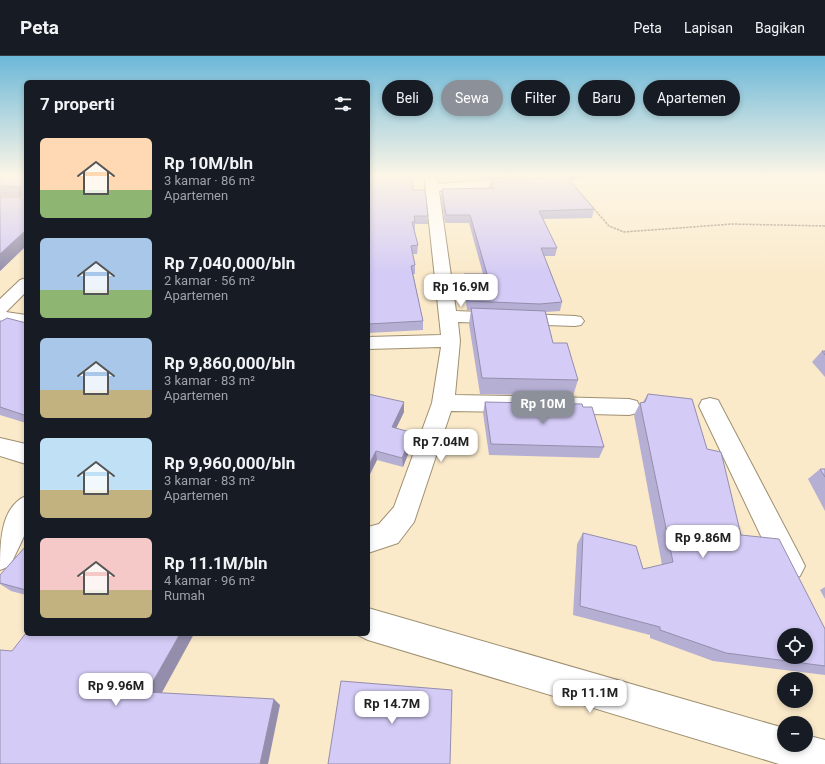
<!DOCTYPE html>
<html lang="id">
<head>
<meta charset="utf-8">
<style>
  :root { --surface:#171b24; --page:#242831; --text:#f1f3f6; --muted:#9ea1a6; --line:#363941; --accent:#8c9099 }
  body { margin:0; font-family:Roboto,sans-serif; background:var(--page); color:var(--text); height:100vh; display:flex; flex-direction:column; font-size:15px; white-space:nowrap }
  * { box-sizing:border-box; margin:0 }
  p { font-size:13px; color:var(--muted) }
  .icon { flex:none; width:22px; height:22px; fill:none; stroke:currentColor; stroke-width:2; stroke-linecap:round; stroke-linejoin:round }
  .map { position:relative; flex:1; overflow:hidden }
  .details { position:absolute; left:24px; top:24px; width:346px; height:556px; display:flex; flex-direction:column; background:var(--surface); border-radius:6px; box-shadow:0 2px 6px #0003 }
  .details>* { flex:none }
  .hud { position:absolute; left:382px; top:24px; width:380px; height:36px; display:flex; gap:8px }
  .buttons { position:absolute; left:777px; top:572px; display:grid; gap:8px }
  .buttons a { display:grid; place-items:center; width:36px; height:36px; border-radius:50%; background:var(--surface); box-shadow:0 2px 6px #0003; font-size:20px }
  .price { position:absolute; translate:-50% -34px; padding:0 9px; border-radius:8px; background:#fff; color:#222; font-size:13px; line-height:26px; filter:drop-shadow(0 1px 2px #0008) }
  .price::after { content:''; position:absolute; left:50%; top:24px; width:12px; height:9px; margin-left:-6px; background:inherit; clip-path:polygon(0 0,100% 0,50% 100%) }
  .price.active { background:var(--accent); color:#fff }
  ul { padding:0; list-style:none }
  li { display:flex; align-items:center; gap:12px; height:100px; padding:0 16px }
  li span { display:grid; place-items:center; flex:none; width:112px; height:80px; border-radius:6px; color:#555 }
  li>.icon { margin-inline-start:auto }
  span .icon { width:48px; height:48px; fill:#fffc; stroke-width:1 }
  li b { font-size:17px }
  h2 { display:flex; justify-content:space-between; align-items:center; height:48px; padding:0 16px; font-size:17px }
  .chip { padding:0 14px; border-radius:18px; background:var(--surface); box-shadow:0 2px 6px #0003; font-size:14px; line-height:36px }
  .chip.active { background:var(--accent); color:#fff }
  header { display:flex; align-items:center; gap:24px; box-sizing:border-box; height:56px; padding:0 20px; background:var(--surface); border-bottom:1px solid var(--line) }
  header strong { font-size:19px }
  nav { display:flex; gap:22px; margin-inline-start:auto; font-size:14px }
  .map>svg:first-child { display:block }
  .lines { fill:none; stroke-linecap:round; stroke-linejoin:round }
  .minor-casing { stroke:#9e8f71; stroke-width:2 }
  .path { stroke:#a2967f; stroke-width:1.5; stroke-dasharray:2.5 1; stroke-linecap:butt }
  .minor { fill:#fff; fill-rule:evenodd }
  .wall { fill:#b6afd4 }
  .shaded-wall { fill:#948eac }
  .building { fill:#d4cbf6; stroke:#948eac; fill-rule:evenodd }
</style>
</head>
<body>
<header>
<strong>Peta</strong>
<nav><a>Peta</a><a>Lapisan</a><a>Bagikan</a></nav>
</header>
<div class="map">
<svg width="825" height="708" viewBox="0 0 825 708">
  <rect width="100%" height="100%" fill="#faeaca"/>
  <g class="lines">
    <defs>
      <g id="minor">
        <path d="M424,119h12l2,9 80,-6 6,4 -6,4 -79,5 17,120 119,5 6,1 3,4 -3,4 -6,1 -117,-4 2,19 -5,54 59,1 8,2 3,6 -3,6 -8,2 -63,-1 -37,111 -16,21 -30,10v-26l11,-3 15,-17 38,-104 9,-56 -73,2v-12l73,-2z"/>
        <path d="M26,222v14l-20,20 20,3v10l-26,-3v-23l20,-19z"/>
        <path d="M552,341l77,2 8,2 3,6 -3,6 -8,2 -77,-2 -8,-2 -3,-6 3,-6z"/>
        <path d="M710,342l8,2 82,156 5,10 -5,10 -10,4 -10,-4 -81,-170 3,-6z"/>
        <path d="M0,382l26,6v20l-26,-8z"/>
        <path d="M26,440v36l-16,34 -10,4c0,-26 0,-63 26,-74z"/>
        <path d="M368,552l416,120v17h22v-10l19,5v24h-46l-411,-124 -12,-6h12z"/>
      </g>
    </defs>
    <use href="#minor" class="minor-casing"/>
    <path class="path" d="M573,129l36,41 15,6 108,-8 93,2"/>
    <use href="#minor" class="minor"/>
  </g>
  <g class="wall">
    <path d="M0,119h26v71l-26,25v-74h20v-1h-20z"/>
    <path d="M368,119l45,15 15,26v8h-13v6h-1l4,15 -1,9h-5l3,11v9h-2l10,47v9l-55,3z"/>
    <path d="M481,119h122l-34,5 25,29 -2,9 -49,1 14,29 -2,8h-11l18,46 -2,9 -14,1 7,31 25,37 -5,16 -93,-2 -11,-70 2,-14h-4l-4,-28 1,-8h19l-14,-51h-24l-4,-26 1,-8 47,-1 1,-6 71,-5 -77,3z"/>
    <path d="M0,265l26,2v100l-26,-8z"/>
    <path d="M822,295h3v26l-13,-15z"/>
    <path d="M368,338l36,18 -8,16 17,14 -10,25 -26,-7 -9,18z"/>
    <path d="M648,338l59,55 34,86 84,94v46l-112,-14 -63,-23v-3l-77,-20 4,-71 6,-11 60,36 19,-4 -28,-150 6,-12 3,-1z"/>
    <path d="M485,346l98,5 21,40 -5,11 -110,-3 -6,-42z"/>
    <path d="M820,413h5v42l-17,-32z"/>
    <path d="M26,490v49l-15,-4 -11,-7v-9z"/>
    <path d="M825,531v12l-5,-9z"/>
  </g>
  <g class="shaded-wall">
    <path d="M566,119h37l-38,6z"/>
    <path d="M26,174v16l-26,25v-17z"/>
    <path d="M404,346v10l-12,25v-10z"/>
    <path d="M413,377v9l-10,25 -1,-9z"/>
    <path d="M376,395l1,9 -9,18v-11z"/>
    <path d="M180,578h14l-35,64 -12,-6z"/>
    <path d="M274,643l6,6 -12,59h-8z"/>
  </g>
  <g class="building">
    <path d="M0,119h26v55l-26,24v-57h20l1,-10 -21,-1z"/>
    <path d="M368,119h43l2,15h12l3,26h-14l1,6h-3l6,23 -7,1 4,19 -4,1 12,55 -55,3z"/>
    <path d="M565,119l29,34 -55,2 18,37h-16l21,54 -22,2 -72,-3 -4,-27h23l-17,-59h-24l-4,-26 52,-1 -4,-6 70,-5z"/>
    <path d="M471,252l74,3 8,32h14l11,37 -96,-2z"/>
    <path d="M7,262l19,5v90l-2,2 -24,-8v-86h2z"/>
    <path d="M822,295h3v4z"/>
    <path d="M368,338l36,8 -12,25 21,6 -11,25 -26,-7 -8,16z"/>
    <path d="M648,338l44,5 15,50 14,3 20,83 38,4 46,90v37l-99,-13 -66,-23v-3l-80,-21 3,-73 53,13 7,23 30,-7 -33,-159 5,-1zM784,579h22v22h-22z"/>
    <path d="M485,346l97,2 1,3h9l12,40 -113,-3z"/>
    <path d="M820,413h5v8z"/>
    <path d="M26,490v44l-26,-7v-8z"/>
    <path d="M26,577v1h154l-33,58 127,7 -14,65h-260v-114l12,1z"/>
    <path d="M341,625l111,9 -2,74h-122z"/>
  </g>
  <linearGradient id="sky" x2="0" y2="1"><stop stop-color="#6cb8d8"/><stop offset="0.55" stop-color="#fdf6e7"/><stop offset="1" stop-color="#fdf6e7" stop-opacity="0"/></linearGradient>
  <rect width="825" height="218" fill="url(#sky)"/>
</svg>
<div class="buttons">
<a><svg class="icon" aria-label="locate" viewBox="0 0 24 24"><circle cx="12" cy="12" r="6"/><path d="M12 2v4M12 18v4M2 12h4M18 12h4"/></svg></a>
<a>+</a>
<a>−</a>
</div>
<b class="price" style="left:461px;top:252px">Rp 16.9M</b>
<b class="price active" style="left:543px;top:369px">Rp 10M</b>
<b class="price" style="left:441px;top:407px">Rp 7.04M</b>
<b class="price" style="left:703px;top:503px">Rp 9.86M</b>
<b class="price" style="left:116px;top:651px">Rp 9.96M</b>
<b class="price" style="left:590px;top:658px">Rp 11.1M</b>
<b class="price" style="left:392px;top:669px">Rp 14.7M</b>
<div class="hud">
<a class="chip">Beli</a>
<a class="chip active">Sewa</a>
<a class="chip">Filter</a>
<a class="chip">Baru</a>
<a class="chip">Apartemen</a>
</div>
<section class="details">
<h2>7 properti<svg class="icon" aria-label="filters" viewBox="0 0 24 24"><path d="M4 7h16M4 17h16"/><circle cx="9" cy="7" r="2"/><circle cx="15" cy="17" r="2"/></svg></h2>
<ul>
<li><span style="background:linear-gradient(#ffd9b3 65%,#8fb573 0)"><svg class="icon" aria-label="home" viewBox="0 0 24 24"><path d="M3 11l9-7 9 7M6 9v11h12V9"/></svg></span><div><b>Rp 10M/bln</b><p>3 kamar · 86 m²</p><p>Apartemen</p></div></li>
<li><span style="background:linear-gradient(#a9c7e8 65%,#8fb573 0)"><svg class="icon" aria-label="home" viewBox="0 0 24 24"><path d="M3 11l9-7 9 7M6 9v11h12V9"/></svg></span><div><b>Rp 7,040,000/bln</b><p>2 kamar · 56 m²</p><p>Apartemen</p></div></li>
<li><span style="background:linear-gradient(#a9c7e8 65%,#c2b280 0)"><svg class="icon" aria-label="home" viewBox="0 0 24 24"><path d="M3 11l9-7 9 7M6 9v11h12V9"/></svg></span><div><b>Rp 9,860,000/bln</b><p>3 kamar · 83 m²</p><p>Apartemen</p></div></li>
<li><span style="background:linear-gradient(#bfe0f5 65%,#c2b280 0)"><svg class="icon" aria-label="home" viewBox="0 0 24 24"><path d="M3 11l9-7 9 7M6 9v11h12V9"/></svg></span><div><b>Rp 9,960,000/bln</b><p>3 kamar · 83 m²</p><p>Apartemen</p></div></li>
<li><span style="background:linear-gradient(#f6c9c9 65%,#c2b280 0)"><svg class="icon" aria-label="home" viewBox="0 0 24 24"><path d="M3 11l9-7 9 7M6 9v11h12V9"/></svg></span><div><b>Rp 11.1M/bln</b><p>4 kamar · 96 m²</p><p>Rumah</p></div></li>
</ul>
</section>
</div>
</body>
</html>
